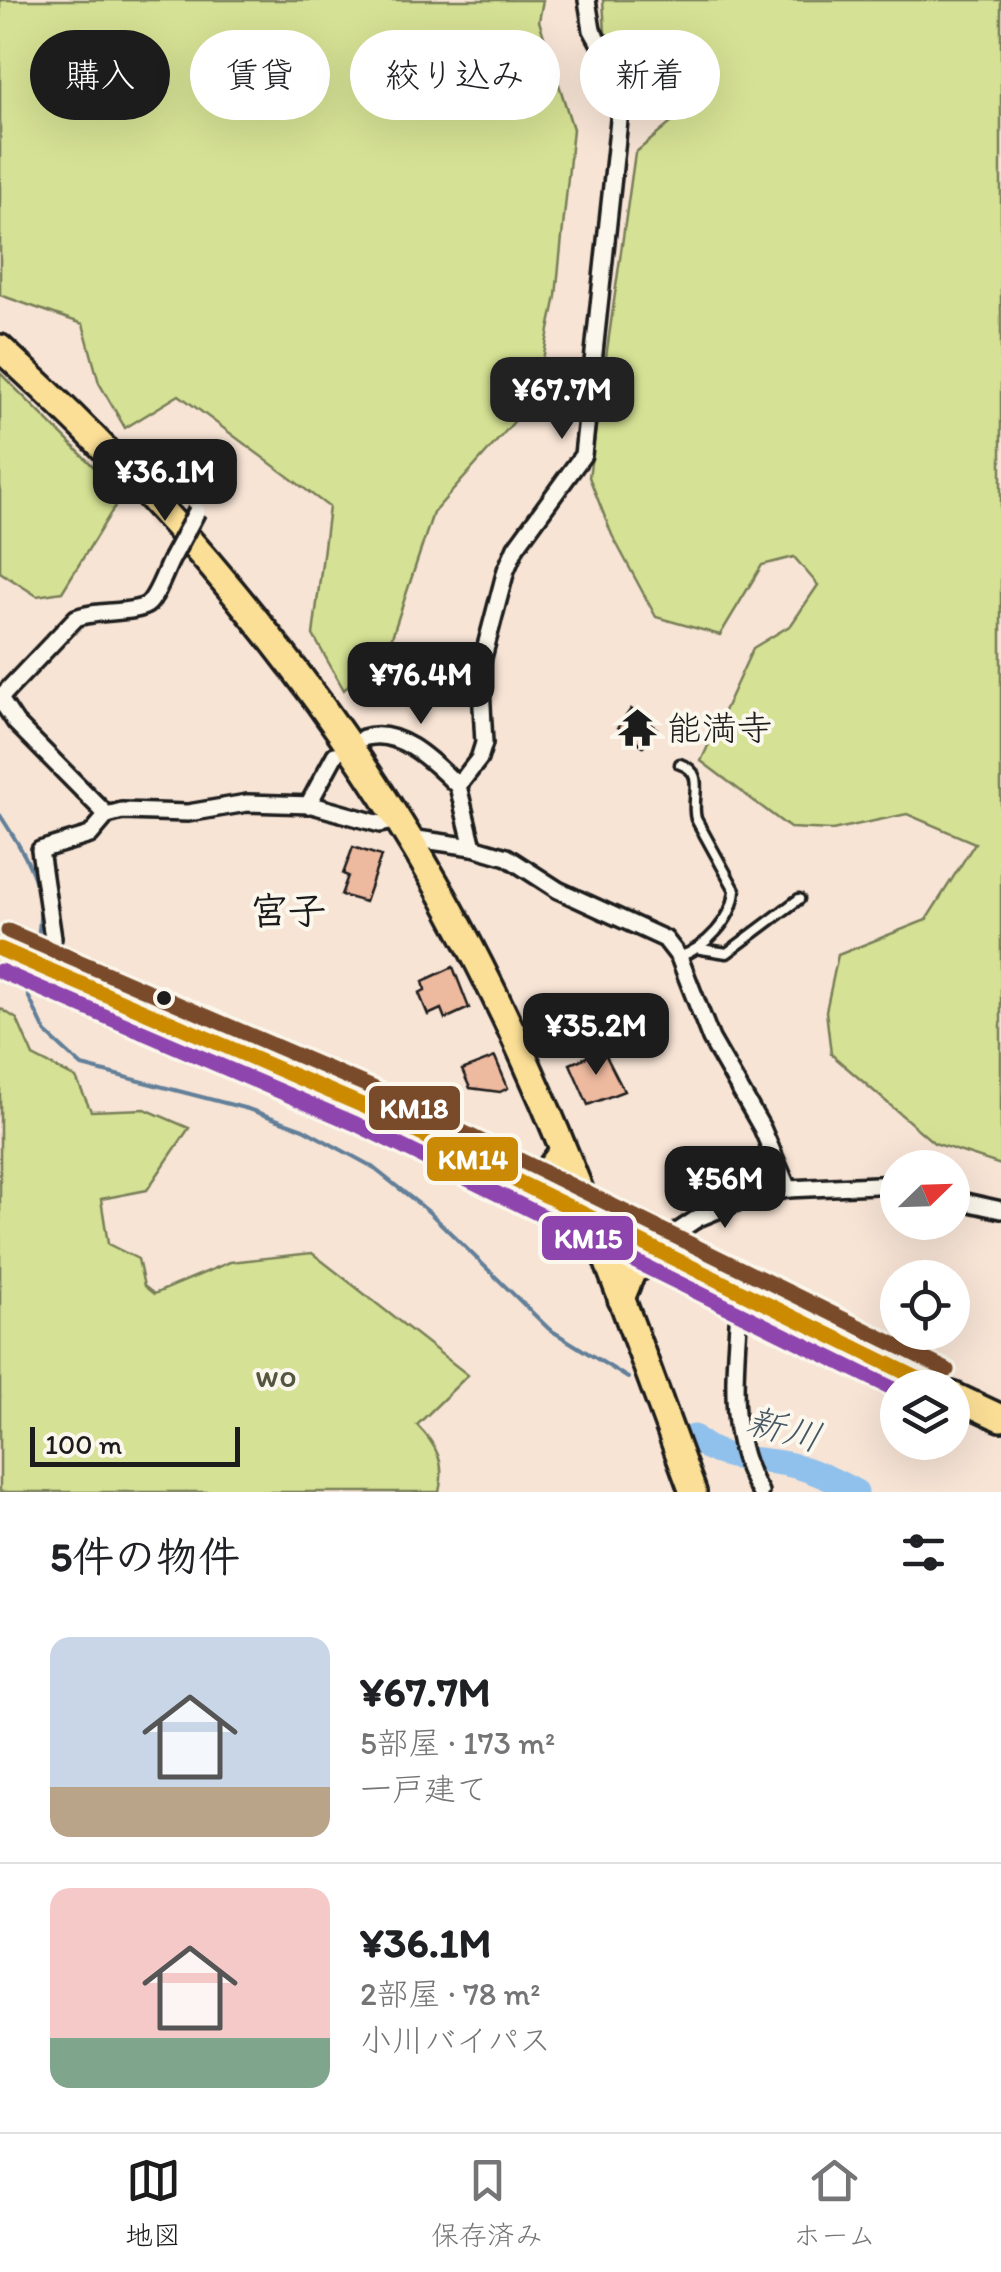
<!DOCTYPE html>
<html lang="ja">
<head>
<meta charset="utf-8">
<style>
  :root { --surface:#fff; --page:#f6f6f6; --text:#202124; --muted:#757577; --line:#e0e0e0; --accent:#1c1c1c }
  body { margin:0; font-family:Itim,"Klee One",sans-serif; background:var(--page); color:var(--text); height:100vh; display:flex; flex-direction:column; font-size:38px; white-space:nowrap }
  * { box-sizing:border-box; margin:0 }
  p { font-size:32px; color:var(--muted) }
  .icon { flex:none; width:55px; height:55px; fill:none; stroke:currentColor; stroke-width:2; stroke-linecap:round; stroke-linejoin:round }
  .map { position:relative; height:1492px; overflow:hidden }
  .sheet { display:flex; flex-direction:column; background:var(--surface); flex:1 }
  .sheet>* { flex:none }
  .top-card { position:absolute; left:30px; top:30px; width:942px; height:90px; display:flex; gap:20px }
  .needle { width:65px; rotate:67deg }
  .fabs { position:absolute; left:880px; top:1150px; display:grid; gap:20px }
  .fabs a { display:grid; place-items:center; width:90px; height:90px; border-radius:50%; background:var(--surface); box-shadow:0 10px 40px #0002; font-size:50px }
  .scale { position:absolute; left:30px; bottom:25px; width:210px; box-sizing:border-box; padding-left:10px; border:5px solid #1c1c1c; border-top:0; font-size:28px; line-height:35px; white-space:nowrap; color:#1c1c1c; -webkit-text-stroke:8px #fbf7ec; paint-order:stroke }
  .price { position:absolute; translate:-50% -85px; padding:0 22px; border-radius:20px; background:var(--accent); color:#fff; font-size:32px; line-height:65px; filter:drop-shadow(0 2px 5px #0008) }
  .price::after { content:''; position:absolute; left:50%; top:60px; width:30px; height:22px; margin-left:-15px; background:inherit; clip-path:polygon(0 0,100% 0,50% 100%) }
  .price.current { background:#222; color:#fff }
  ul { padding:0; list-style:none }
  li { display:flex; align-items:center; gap:30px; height:250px; padding:0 50px }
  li+li { border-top:2px solid var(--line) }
  li span { display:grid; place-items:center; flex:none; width:280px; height:200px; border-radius:20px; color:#555 }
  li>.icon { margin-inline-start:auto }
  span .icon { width:120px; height:120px; fill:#fffc; stroke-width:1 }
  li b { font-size:42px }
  h2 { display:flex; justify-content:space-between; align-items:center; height:120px; padding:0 50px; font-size:42px }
  .pill { padding:0 35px; border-radius:45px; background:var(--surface); box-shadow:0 10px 40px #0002; font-size:35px; line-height:90px }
  .pill.current { background:var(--accent); color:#fff }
  .menu { display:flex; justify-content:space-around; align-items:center; height:140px; border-top:2px solid var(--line); background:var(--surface); font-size:28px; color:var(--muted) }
  .menu a { display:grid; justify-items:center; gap:5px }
  .menu .current { color:var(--accent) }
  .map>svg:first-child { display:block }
  .green { fill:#d5e194; stroke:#787e58; stroke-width:2.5 }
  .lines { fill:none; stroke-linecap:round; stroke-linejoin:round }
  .stream { stroke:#627f99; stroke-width:4 }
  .river { stroke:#90c1ec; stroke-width:25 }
  .building { fill:#edb99f; stroke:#1c1c1c; stroke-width:2.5 }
  .service-casing { stroke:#1c1c1c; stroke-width:15 }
  .minor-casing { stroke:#1c1c1c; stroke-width:22 }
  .primary-casing { stroke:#1c1c1c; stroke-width:32 }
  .trunk-casing { stroke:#1c1c1c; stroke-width:32 }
  .service { stroke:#fbf7ec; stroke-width:8 }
  .minor { stroke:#fbf7ec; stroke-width:15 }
  .primary { stroke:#fbdf96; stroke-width:25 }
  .trunk { stroke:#fbdf96; stroke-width:25 }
  .minor-bridge-casing { stroke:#1c1c1c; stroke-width:22; stroke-linecap:butt }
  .minor-bridge { stroke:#fbf7ec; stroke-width:15 }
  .bus-1-casing { stroke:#fbf7ec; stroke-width:22 }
  .bus-2-casing { stroke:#fbf7ec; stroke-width:22 }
  .bus-3-casing { stroke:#fbf7ec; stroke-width:22 }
  .bus-1 { stroke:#cb8a06; stroke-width:15 }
  .bus-2 { stroke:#8e44ad; stroke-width:15 }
  .bus-3 { stroke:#7a4b2a; stroke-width:15 }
  .bus-dot { fill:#1c1c1c; stroke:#fbf7ec; stroke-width:4 }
  .labels { text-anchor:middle; stroke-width:8; stroke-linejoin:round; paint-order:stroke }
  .poi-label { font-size:35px; fill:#1c1c1c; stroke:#fbf7ec; text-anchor:start }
  .park-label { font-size:35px; fill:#545740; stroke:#fbf7ec }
  .neighbourhood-label { font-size:38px; font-weight:bold; fill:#1c1c1c; stroke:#fbf7ec }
  .water-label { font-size:38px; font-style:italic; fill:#455665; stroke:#fbf7ec }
  .line-badge { stroke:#fbf7ec; stroke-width:4 }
  .badge-label { font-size:28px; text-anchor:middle; font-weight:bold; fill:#fff }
</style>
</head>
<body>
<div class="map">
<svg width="1001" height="1492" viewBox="0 0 1001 1492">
  <rect width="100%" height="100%" fill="#f7e4d5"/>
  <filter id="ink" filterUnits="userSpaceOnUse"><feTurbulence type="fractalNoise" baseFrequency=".01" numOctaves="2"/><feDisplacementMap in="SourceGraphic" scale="20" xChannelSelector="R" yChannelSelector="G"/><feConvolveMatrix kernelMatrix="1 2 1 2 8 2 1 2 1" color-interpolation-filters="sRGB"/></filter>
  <g filter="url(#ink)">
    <g class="green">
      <path d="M0,0h543l-4,21 34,108 -17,167 -21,102 -102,115 -41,124 -48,53 -31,-55 16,-128 -150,-112 -54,33 -26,-45 -16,-59 -83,-29z"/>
      <path d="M603,0h398v1165l-67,-22 -103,-89 -5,-43 12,-56 88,-35 49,-77 -68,-29 -75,16 -42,-2 -89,-67 52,-113 38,-23 27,-40 -24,-28 -32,8 -42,70 -64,-18 -44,-82 -23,-58 46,-324 42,-35 -24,-49 -48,-36z"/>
      <path d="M0,373l122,122 -60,97 -25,4 -37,-24z"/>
      <path d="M0,1008l17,11 16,37 43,22 15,33 54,-2 44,19 -42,62 -46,9 7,45 30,15 6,27 10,8 76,-32 82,-9 156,122 -51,50c20,20 29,39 22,67h-439z"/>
    </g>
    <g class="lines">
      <g class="stream">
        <path d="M0,815c31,48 51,80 34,139"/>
        <path d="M28,973l-4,14 22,46 36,33 166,43 55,20 68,37 58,46 120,117 79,49"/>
      </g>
      <path class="river" d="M694,1437c25,26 65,20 97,28 23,5 45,16 65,27"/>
    </g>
    <g class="building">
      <path d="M631,709l26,20 -14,17 -25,-19z"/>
      <path d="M353,847l28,9 -16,46 -24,-7 7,-19 -5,-2z"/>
      <path d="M453,967l16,41 -24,11 -4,-10 -13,6 -9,-22 6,-3 -2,-9z"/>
      <path d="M603,1050l21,41 -36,14 -18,-41z"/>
      <path d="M495,1057l13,31 -8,4 -30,-4 -8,-18z"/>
    </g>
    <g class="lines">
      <defs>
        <g id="service">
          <path d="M701,949l26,4 72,-54"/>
          <path d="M679,957c26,-9 54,-37 56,-67l-39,-71c-6,-22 11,-46 -16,-55"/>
        </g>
        <g id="minor">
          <path d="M0,698l76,-80c19,-9 62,-3 73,-15 10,-11 16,-32 23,-45"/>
          <path d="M0,699l16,24 91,92"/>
          <path d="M363,738c36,-12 71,25 95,48"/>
          <path d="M308,805l27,-50"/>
          <path d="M410,838l63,9 34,10 51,33 107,49 14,18 32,82 51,89 26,61"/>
          <path d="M473,847l-15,-61 21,-27 5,-16 -4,-74 26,-99 10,-23 67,-92 37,-344 -12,-52 -16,-29 -5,-30"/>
          <path d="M43,970l10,-32 -13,-88 50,-15 17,-20 15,-4 66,2 59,-10 65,2 68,19 19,-4"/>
          <path d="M952,1199l49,11"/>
          <path d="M653,1248l45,-30 51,-21 39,-8 110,-5"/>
          <path d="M740,1291c-3,67 -17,141 20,201"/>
        </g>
        <g id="primary">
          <path d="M0,949l364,157 228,115 346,167"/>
          <path d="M515,1181l28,-4 20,-26"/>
          <path d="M621,1299l12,-29 22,-9h23"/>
          <path d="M952,1395l49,23"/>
        </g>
        <path id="trunk" d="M0,348c193,176 362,384 480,618 86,169 147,349 213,526"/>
      </defs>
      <use href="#service" class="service-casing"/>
      <use href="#minor" class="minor-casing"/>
      <use href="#primary" class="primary-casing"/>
      <use href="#trunk" class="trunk-casing"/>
      <use href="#service" class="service"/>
      <use href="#minor" class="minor"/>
      <use href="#primary" class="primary"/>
      <use href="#trunk" class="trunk"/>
      <defs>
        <path id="minor-bridge" d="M172,558l25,-47"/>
      </defs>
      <use href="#minor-bridge" class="minor-bridge-casing"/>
      <use href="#minor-bridge" class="minor-bridge"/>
      <defs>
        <path id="bus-1" d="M0,949l364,157 573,282"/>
        <path id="bus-2" d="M0,971l356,153 542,267"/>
        <path id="bus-3" d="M8,931l365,157 574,282"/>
      </defs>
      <use href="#bus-1" class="bus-1-casing"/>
      <use href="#bus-2" class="bus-2-casing"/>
      <use href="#bus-3" class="bus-3-casing"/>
      <use href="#bus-1" class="bus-1"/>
      <use href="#bus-2" class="bus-2"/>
      <use href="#bus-3" class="bus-3"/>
    </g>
  </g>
  <defs>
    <symbol id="temple-bare" viewBox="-9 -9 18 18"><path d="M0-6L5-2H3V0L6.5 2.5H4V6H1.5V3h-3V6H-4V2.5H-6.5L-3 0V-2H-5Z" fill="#1c1c1c" stroke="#fbf7ec" stroke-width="2.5" paint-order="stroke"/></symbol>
  </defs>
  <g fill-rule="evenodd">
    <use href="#temple-bare" x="610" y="700" width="55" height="55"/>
  </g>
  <circle class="bus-dot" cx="164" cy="998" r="9"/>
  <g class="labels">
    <g class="poi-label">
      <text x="667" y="740">能満寺</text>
    </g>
    <g class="park-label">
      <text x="276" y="1387">wo</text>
    </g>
    <g class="neighbourhood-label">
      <text x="288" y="924">宮子</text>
    </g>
    <g class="water-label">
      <text transform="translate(784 1429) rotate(15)" y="13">新川</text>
    </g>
  </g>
  <g class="line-badge">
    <rect x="367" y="1084" width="95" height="48" rx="10" fill="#7a4b2a"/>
    <rect x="425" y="1135" width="95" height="48" rx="10" fill="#cb8a06"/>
    <rect x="540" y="1214" width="95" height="48" rx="10" fill="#8e44ad"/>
  </g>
  <g class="badge-label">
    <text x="414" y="1118">KM18</text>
    <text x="473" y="1169">KM14</text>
    <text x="588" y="1248">KM15</text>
  </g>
</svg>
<div class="fabs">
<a><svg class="needle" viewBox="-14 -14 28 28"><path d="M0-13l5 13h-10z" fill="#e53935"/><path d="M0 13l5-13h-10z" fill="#757577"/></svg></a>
<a><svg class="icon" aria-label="locate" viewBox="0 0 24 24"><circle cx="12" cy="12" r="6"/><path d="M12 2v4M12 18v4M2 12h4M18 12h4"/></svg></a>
<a><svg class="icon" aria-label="layers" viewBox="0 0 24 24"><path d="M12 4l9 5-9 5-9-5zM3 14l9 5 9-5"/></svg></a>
</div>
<div class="scale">100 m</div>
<b class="price current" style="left:562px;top:442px">¥67.7M</b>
<b class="price" style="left:165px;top:524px">¥36.1M</b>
<b class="price" style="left:421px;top:727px">¥76.4M</b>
<b class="price" style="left:596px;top:1078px">¥35.2M</b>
<b class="price" style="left:725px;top:1231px">¥56M</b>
<div class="top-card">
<a class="pill current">購入</a>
<a class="pill">賃貸</a>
<a class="pill">絞り込み</a>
<a class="pill">新着</a>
</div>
</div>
<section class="sheet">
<h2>5件の物件<svg class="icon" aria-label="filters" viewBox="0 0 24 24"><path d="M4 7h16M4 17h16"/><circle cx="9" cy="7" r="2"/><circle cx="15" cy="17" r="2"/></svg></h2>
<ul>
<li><span style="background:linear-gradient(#c9d6e8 75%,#b9a48a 0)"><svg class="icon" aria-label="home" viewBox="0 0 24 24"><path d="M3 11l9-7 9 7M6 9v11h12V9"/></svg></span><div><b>¥67.7M</b><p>5部屋 · 173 m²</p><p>一戸建て</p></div></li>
<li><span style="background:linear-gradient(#f6c9c9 75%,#7fa58c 0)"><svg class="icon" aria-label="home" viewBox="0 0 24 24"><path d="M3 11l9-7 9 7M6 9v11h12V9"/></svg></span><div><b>¥36.1M</b><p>2部屋 · 78 m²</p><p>小川バイパス</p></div></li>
</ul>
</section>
<nav class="menu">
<a class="current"><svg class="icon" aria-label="map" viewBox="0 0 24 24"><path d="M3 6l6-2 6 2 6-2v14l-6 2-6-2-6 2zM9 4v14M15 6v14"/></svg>地図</a>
<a><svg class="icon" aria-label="saved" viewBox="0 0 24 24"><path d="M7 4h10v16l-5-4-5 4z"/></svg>保存済み</a>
<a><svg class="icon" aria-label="home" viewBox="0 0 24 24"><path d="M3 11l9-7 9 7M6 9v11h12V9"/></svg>ホーム</a>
</nav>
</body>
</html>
